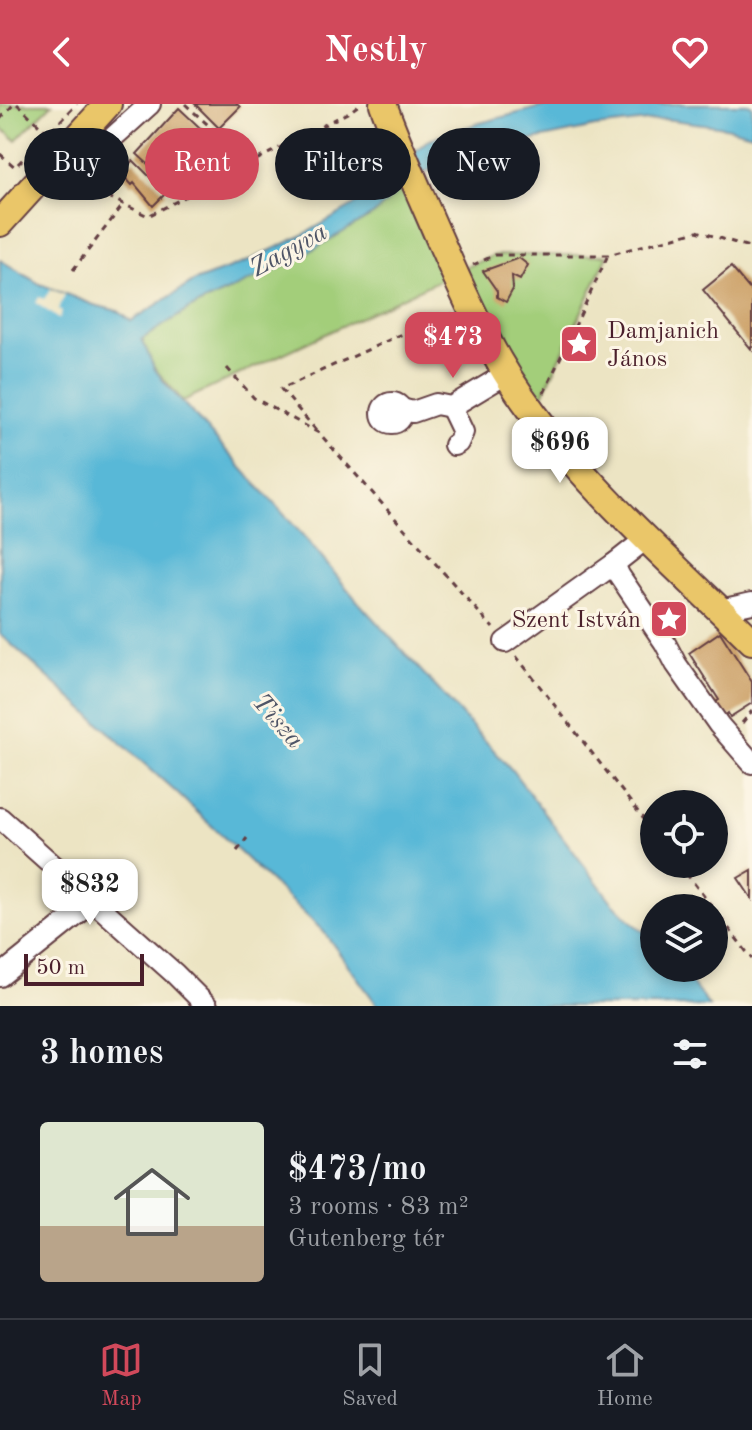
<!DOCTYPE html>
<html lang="en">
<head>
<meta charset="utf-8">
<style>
  :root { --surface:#171b24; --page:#20242c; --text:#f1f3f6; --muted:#9ea1a6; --line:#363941; --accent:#d1495b }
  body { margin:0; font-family:"Old Standard TT",serif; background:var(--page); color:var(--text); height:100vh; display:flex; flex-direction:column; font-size:30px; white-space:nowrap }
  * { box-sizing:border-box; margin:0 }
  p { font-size:26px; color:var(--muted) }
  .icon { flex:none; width:44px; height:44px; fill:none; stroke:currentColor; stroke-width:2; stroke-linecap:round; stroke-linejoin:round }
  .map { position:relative; height:902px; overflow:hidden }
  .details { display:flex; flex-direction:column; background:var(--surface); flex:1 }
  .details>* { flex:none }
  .guide { position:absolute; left:24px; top:24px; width:704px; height:72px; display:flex; gap:16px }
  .buttons { position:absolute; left:640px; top:686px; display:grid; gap:16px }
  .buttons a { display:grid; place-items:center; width:88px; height:88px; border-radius:50%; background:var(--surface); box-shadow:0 4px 12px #0003; font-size:40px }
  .scale { position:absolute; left:24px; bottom:20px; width:120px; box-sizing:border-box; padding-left:8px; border:4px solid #4a1f2b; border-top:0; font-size:22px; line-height:28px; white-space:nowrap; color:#4a1f2b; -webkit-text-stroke:6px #fcf5e5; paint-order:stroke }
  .price { position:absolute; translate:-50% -68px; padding:0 18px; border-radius:16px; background:#fff; color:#222; font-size:26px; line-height:52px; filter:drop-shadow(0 2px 4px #0008) }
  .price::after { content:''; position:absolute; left:50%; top:48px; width:24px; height:18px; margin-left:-12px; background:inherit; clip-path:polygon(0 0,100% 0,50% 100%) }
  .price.current { background:var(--accent); color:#fff }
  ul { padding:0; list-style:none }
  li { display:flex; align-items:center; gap:24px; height:200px; padding:0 40px }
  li+li { border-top:2px solid var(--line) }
  li span { display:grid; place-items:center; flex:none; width:224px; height:160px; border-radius:8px; color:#555 }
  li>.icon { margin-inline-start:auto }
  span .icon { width:96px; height:96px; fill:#fffc; stroke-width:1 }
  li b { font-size:34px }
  h2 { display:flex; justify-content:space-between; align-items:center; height:96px; padding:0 40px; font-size:34px }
  .tag { padding:0 28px; border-radius:36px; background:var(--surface); box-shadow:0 4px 12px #0003; font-size:28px; line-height:72px }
  .tag.current { background:var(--accent); color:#fff }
  header { display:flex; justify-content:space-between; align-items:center; height:104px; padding:0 40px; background:var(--accent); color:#fff; font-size:36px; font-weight:600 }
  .dock { display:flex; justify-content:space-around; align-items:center; height:112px; border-top:2px solid var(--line); background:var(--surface); font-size:22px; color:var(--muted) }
  .dock a { display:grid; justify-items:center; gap:4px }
  .dock .current { color:var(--accent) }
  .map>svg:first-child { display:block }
  .green { fill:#a3ce7a; stroke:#767652; stroke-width:2 }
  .water { fill:#58b8d7; stroke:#516c81; stroke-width:2 }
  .pier { fill:#ece4c3 }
  .building { fill:#cda36a }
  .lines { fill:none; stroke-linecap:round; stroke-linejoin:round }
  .minor-casing { stroke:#623d42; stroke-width:24 }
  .major-casing { stroke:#623d42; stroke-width:30 }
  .path { stroke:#623d42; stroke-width:3; stroke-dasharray:6 6; stroke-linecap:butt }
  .minor { stroke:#fff; stroke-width:20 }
  .major { stroke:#eac669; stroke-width:26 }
  .labels { text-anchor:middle; stroke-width:6; stroke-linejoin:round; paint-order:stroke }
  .poi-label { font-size:24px; fill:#4a1f2b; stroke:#fcf5e5; text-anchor:start }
  .water-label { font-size:26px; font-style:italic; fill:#4f5567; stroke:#fcf5e5 }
</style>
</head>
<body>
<header><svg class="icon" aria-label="back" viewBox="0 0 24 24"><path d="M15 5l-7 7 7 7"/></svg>Nestly<svg class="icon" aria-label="heart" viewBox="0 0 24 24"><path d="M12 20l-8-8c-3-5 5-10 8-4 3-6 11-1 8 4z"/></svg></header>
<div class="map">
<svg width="752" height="902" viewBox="0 0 752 902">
  <rect width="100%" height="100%" fill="#fcf5e5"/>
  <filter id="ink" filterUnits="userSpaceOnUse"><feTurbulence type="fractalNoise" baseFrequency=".0125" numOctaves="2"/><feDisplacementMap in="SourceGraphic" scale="16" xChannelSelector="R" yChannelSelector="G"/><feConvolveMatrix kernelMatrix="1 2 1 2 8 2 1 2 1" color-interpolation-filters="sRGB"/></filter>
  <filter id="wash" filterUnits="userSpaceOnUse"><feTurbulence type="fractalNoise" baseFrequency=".006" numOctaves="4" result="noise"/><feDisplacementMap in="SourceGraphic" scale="32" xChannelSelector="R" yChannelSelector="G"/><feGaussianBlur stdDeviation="1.8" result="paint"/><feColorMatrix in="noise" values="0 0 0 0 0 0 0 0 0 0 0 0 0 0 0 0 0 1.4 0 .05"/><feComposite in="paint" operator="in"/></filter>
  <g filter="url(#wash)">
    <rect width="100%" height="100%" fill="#ece4c3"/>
    <g class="green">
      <path d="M0,0h52l-36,36 -16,-13z"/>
      <path d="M412,74l43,94 40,-17h113l-74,159 -80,-141 -271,128 -29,-33 -12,-29 49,-31 100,-46 83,-48z"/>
    </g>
    <path class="water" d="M553,0h194l5,1v29l-27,-7 -60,-8 -70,8 -100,21 -49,14 -34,17 -38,35 -83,48 -100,46 -49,31 12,29 12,16 141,156 52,63 152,166 101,133 20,20 22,18v28h26l29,38h-331l-55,-75 -145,-137 -178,-160v-374l40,24 54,21 24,6 13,10 64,-40 51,-19 55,-26 52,-30 74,-65 49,-17z"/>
    <path class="pier" d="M51,185l14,6 -7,14 4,3 -3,7 -23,-16 3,-6 5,2z"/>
    <g id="blocks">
      <g class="building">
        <path d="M195,0h42l3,3 -21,21z"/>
        <path d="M179,4l35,33 -10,11 -6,-6 -8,8 9,8 -25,26 -37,-34z"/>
        <path d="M133,56l33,33 -13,13 -19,-23 -2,2 -11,-12z"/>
        <path d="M519,154l9,7 -8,15 -8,-4 1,13 -7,13 -9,-5v-6l-14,-20z"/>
        <path d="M731,163l21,25v58l-49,-60z"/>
        <path d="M720,528l32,50v21l-22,14 -2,-4 -6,5 -9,-14 6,-4 -30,-47z"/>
        <path d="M752,766v29l-14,-21z"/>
      </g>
    </g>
  </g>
  <g filter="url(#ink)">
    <use href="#blocks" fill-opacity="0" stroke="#623d42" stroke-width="2"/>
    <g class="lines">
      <defs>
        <g id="minor">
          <path d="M69,73l81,-73"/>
          <circle cx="392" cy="309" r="10"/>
          <path d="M451,303l12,25 -5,11 -4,2"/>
          <path d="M401,305l12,3 23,-8 15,3 55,-33"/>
          <path d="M614,460l5,11 46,68 11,21 43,61 33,38"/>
          <path d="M720,506l32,-7"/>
          <path d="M505,538l109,-78 33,-26"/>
          <path d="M0,714l175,156 32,32"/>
          <path d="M0,872l94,-75"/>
        </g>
        <g id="major">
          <path d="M383,0c17,46 37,90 56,134 27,62 54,122 95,176 62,83 144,154 218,227"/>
          <path d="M0,119l108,-119"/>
        </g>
      </defs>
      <use href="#minor" class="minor-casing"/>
      <use href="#major" class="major-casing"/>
      <g class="path">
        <path d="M17,0l33,31"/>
        <path d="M185,0l65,59"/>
        <path d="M0,15l14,-15"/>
        <path d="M0,50l15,13 62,-63"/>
        <path d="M86,82l62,30 203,-105 9,-7"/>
        <path d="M473,161l22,-10h113l89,-24 55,17"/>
        <path d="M73,166l50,-65"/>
        <path d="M227,264l27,30 65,35 174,195"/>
        <path d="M544,289l64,-138"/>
        <path d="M316,326l-35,-41 159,-72 12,-3"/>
        <path d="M516,552l138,176"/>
        <path d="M742,619l10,-12"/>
        <path d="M237,747l10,-13"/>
        <path d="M679,760l34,44"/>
        <path d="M714,805l38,50"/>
      </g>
      <use href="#minor" class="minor"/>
      <use href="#major" class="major"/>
    </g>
  </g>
  <defs>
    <symbol id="sight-square" viewBox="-11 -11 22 22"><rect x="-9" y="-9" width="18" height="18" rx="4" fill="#d1495b" stroke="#fcf5e5"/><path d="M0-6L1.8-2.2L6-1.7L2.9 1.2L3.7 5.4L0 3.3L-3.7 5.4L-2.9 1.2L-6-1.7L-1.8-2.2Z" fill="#fff"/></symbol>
  </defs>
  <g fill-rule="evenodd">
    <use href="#sight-square" x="557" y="218" width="44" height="44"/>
    <use href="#sight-square" x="647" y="493" width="44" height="44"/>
  </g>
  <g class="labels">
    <g class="poi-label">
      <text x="607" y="234">Damjanich<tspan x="607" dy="28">János</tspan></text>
      <text x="641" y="523" text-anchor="end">Szent István</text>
    </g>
    <g class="water-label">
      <text transform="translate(288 145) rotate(-29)" y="9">Zagyva</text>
      <text transform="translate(279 616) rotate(49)" y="9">Tisza</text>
    </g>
  </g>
</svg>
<div class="buttons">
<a><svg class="icon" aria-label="locate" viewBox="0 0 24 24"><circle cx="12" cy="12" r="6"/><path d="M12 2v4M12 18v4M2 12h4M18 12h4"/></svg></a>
<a><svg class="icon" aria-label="layers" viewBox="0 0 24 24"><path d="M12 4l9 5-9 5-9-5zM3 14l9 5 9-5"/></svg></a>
</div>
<div class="scale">50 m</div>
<b class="price current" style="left:453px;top:276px">$473</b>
<b class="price" style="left:560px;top:381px">$696</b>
<b class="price" style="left:90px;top:823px">$832</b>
<div class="guide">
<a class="tag">Buy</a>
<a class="tag current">Rent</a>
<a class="tag">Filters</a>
<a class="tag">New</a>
</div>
</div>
<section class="details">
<h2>3 homes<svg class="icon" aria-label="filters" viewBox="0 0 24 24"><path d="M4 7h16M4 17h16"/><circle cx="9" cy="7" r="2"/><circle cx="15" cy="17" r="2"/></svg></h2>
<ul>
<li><span style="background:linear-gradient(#dfe7d0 65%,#b9a48a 0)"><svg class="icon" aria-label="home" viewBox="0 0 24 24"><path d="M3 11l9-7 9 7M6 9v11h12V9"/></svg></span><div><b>$473/mo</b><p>3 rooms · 83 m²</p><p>Gutenberg tér</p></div></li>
</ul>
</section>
<nav class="dock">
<a class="current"><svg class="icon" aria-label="map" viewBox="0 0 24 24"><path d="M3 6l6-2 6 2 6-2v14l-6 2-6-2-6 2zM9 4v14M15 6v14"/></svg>Map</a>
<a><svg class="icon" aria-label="saved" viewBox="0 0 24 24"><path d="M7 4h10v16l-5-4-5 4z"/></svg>Saved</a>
<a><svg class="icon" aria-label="home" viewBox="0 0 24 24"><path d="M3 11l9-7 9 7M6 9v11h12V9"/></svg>Home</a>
</nav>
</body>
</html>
